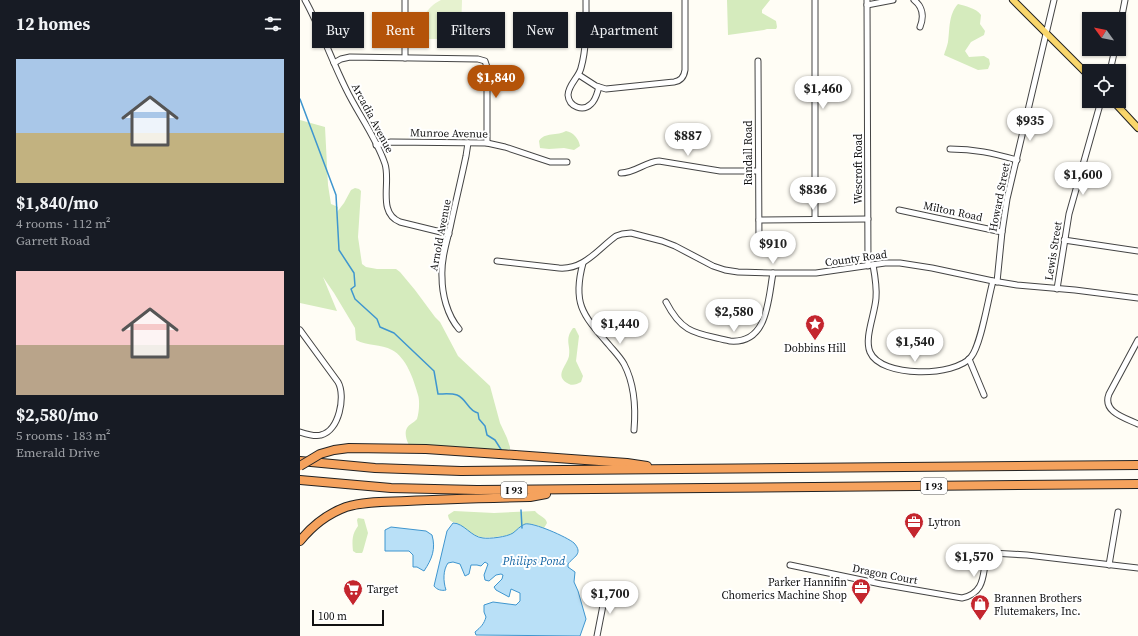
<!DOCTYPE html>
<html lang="en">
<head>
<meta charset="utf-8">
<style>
  :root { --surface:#171b24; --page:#20242c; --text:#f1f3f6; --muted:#9ea1a6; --accent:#b45309 }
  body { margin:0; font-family:"Source Serif 4",serif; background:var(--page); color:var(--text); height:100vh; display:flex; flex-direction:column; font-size:15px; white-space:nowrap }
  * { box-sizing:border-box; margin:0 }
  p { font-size:13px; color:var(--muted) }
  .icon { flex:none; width:22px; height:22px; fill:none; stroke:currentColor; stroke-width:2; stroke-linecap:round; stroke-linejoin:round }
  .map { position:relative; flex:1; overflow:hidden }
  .drawer { display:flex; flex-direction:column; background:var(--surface); width:300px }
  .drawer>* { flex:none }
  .top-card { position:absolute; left:12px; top:12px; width:380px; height:36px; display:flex; gap:8px }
  .needle { width:26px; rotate:303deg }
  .tools { position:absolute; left:782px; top:12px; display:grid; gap:8px }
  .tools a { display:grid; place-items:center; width:44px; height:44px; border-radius:0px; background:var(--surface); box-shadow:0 1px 3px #0004; font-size:20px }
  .scale { position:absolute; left:12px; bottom:10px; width:72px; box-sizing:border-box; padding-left:4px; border:2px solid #111; border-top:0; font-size:11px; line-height:14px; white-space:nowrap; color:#111; -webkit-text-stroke:3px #fff; paint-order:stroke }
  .price { position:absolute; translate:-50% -34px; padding:0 9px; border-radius:14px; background:#fff; color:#222; font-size:13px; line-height:26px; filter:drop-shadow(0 1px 2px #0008) }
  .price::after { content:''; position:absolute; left:50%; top:24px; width:12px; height:9px; margin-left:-6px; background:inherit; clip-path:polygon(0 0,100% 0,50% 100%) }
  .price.active { background:var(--accent); color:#fff }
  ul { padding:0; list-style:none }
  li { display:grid; align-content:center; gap:8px; height:212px; padding:0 16px }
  li span { display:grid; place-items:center; height:124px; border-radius:0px; color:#555 }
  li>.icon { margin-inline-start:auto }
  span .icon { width:72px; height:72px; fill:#fffc; stroke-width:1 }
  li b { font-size:17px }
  h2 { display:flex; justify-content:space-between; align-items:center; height:48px; padding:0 16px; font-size:17px }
  .pill { padding:0 14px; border-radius:0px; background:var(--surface); box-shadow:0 1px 3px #0004; font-size:14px; line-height:36px }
  .pill.active { background:var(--accent); color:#fff }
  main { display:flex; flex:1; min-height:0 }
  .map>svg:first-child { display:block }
  .green { fill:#d5ebbd }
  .pitch { fill:#e6f2cf }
  .water { fill:#b9e0f7; stroke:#3f96cf }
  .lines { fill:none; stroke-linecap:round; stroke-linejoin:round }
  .stream { stroke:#3f96cf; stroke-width:1.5 }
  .minor-casing { stroke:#444; stroke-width:7 }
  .major-casing { stroke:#222; stroke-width:8 }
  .highway-casing { stroke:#222; stroke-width:10 }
  .minor { stroke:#fff; stroke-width:5 }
  .major { stroke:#f9d66b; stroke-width:6 }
  .highway { stroke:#f5a25d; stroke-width:8 }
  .highway-bridge-casing { stroke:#222; stroke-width:10; stroke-linecap:butt }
  .highway-bridge { stroke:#f5a25d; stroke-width:8 }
  .labels { text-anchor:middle; stroke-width:4; stroke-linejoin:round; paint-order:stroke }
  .shield { fill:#fff; stroke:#585858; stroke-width:1 }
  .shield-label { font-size:10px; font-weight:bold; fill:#111 }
  .street-label { font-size:11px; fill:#111; stroke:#fff }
  .poi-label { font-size:11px; fill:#111; stroke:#fff; text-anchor:start }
  .water-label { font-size:12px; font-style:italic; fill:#1768a6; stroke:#fff }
</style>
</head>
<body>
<main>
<section class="drawer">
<h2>12 homes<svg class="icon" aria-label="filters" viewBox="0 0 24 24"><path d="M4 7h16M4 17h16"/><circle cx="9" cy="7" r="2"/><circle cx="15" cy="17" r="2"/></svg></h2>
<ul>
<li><span style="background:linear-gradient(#a9c7e8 60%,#c2b280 0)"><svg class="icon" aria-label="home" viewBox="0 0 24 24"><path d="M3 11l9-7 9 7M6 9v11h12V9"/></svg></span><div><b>$1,840/mo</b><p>4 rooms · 112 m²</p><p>Garrett Road</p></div></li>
<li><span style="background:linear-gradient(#f6c9c9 60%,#b9a48a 0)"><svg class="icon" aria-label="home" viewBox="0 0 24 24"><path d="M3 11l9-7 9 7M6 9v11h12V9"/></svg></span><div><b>$2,580/mo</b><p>5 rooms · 183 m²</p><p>Emerald Drive</p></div></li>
</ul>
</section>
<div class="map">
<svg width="838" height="636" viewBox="0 0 838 636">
  <rect width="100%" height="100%" fill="#fffdf5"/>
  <g class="green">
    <path d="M427,0h43l-8,10v3l14,8 1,6 -1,2h-9l-3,1 -36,5z"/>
    <path d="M658,4c7,2 18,4 23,11l-1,9 5,7 -1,4 -13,7 -6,9 4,6 15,-1 5,3 1,5 -2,5 -10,1 -34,-15c1,-4 3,-8 4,-13 2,-12 0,-27 10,-38z"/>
    <path d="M0,120l25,7 3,58 3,19 7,3 -1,5 7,-9 7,-13 4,-2 4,1 2,2 -3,46 4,27 4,3 11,2h19l4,3 15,18 20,27 5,5 18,34 32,30 10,37 7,15 3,9v2l-8,2 -85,2 -4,-1c-4,-6 -10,-17 -6,-24 2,-4 7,-5 10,-9 2,-6 3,-18 1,-24 -4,-15 -12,-38 -26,-45 -11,-6 -25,-4 -36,-10l-1,-12 -21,-35 -11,-16 14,34 -37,-8z"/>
    <path d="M266,131c7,1 13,8 14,15l-6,4 -10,-2 -15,1 -9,-1 -1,-7c5,-9 19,-5 27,-10z"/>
    <path d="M273,328h2l4,8 -3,25 7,15 -2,6c-4,2 -8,4 -12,2 -16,-8 -2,-18 0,-28 2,-11 -5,-16 4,-28z"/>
    <path d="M154,511l40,2 41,-2c4,5 11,6 12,12l-3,5c-7,-3 -16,-7 -23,-2 -3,3 -6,6 -9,8 -5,2 -11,2 -16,3 -19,2 -20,-1 -36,-12 -5,-4 -11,-1 -12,-10z"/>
    <path d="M58,518l6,1 4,14 -5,18 -1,2h-6l-3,-2c-1,-11 -1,-17 5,-25l-1,-6z"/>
  </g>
  <path class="pitch" d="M141,0h21l-1,34 -5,5h-33c-5,-17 3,-32 18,-39z"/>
  <g class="water">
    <path d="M153,523c11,0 18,14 30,15 6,1 24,-1 30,-5 4,-3 7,-7 12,-9 8,-2 42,13 49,19 10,11 -1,14 -6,21v3l7,5 -1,10 4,9 8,28 -6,17 -104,-1 -1,-3c6,-5 9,-8 11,-15l-2,-5v-7l9,-3 23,3 4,-4v-8l-9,-4 -2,8 -13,-7 -2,-3 8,-8 1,-4 -2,-1 -5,1 -7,6 -4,-1 -1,-5 4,-11 -3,-2 -4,4 -4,-1h-6l-2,9 -4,2 -5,-12 -7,-2 -5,1c-5,7 -5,18 -2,27 -4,1 -9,0 -12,-4l13,-55z"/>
    <path d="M91,527l35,4 6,4c4,14 0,24 -8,36l-7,-4h-4v-12l-4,-4h-24v-21z"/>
  </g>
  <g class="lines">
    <g class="stream">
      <path d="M0,99l36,96 3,55 15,23 1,13 -4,3 4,10 22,20 3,8 14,6 40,38 4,23c6,0 13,-1 19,1 10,4 11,16 21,18l1,6 6,7 2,9 8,5 7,11"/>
      <path d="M221,510l1,18"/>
    </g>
    <defs>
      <g id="minor">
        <path d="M5,0c16,29 26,59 41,89 12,25 30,48 39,75 6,18 -8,49 15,58l49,12"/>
        <path d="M105,0v58"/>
        <path d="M286,0c0,22 1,47 -5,68 -2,9 -13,17 -13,27 1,12 15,17 23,9 5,-4 6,-11 8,-17"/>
        <path d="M515,0v219"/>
        <path d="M567,0l1,266"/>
        <path d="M614,0c9,7 10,17 6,27"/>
        <path d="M567,5l26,-5"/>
        <path d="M819,31l6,-31"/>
        <path d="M458,61l1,184"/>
        <path d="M34,63l7,-4 9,-2 128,2 7,2 2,6v76"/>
        <path d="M810,71l5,-22"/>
        <path d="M279,75l17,11 10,3 68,-7c7,-1 10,-5 11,-12v-70"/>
        <path d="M76,145l15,-3 96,1 18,4 45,15h17"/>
        <path d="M650,149c25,0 42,4 67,11"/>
        <path d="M321,173c14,0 24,-11 38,-12l61,10h38"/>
        <path d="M599,210l103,22"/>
        <path d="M459,220l109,-1"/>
        <path d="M764,240l74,11"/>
        <path d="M197,261l62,7c25,2 39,-19 57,-32l6,-2 9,-1 31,8 13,5 38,20 12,4 13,2 35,1h43l69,-10h15l32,5 61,13 24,4 58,5 63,8"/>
        <path d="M283,263c-11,41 0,52 26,82 5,6 11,12 15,19 11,21 12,43 10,66"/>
        <path d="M573,265c2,11 4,22 3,33 -1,16 -12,40 -6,54 11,26 85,25 101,5 10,-12 17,-58 22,-76"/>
        <path d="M697,282l5,-50 5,-33 47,-199"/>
        <path d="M757,289l12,-75 32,-113"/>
        <path d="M366,302c17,33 31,31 64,39 38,3 38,-41 43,-68"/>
        <path d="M159,329c-12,-14 -17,-35 -17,-52 -1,-16 4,-33 8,-49 5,-24 11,-48 16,-72l2,-13"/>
        <path d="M0,330l38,52c8,14 1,49 -17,53 -6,2 -15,-1 -21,-3"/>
        <path d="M838,340l-29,54c-7,18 16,24 29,30"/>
        <path d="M669,359l15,36"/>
        <path d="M490,565l91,19 81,14c31,-6 16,-40 30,-45l35,2 111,13"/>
        <path d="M809,565l9,-53"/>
        <path d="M297,636l9,-46"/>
      </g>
      <g id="major">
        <path d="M713,0l76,76"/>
        <path d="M813,101l25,27"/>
      </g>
      <g id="highway">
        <path d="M215,455l112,8 20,3"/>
        <path d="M0,461l75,7 86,3 677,-6"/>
        <path d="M0,480l91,8 86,2 661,-6"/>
        <path d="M0,541c12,-15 27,-27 46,-34 19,-6 41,-5 61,-6 41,-2 82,-3 123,-4l16,-3"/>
      </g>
    </defs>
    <use href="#minor" class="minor-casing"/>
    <use href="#major" class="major-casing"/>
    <use href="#highway" class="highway-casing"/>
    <use href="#minor" class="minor"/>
    <use href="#major" class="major"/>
    <use href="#highway" class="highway"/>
    <defs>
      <path id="highway-bridge" d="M0,466l20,-12 14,-4 15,-2 77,1 89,6"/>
    </defs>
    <use href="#highway-bridge" class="highway-bridge-casing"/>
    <use href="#highway-bridge" class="highway-bridge"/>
  </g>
  <defs>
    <symbol id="sight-pin" viewBox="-11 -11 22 30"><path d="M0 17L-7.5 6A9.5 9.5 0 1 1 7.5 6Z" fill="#c4262e" stroke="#fff"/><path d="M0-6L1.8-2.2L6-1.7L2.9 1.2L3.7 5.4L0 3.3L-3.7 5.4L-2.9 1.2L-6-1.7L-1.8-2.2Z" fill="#fff"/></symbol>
    <symbol id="office-pin" viewBox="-11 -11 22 30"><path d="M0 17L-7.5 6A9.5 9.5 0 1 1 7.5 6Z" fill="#c4262e" stroke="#fff"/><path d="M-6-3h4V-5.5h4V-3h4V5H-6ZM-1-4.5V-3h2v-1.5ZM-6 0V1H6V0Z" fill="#fff"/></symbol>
    <symbol id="supermarket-pin" viewBox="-11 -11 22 30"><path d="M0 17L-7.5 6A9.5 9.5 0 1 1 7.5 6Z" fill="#c4262e" stroke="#fff"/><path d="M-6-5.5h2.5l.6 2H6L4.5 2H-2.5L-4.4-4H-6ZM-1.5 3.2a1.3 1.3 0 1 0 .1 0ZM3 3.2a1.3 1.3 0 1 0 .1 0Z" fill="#fff"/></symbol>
    <symbol id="shop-pin" viewBox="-11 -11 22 30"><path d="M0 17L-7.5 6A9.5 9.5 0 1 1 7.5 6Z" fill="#c4262e" stroke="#fff"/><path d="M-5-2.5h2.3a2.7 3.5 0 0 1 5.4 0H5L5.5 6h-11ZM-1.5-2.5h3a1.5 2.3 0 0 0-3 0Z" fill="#fff"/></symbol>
  </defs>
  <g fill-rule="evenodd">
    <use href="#sight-pin" x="504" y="313" width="22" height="30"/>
    <use href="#office-pin" x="603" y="511" width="22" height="30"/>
    <use href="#office-pin" x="550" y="577" width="22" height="30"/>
    <use href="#supermarket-pin" x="42" y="578" width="22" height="30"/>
    <use href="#shop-pin" x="669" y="593" width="22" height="30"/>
  </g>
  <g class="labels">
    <g class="shield">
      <rect x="621" y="478" width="26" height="16" rx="3"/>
      <rect x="201" y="482" width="26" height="16" rx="3"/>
    </g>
    <g class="shield-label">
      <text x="634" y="490">I 93</text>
      <text x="214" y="494">I 93</text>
    </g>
    <g class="street-label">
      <text transform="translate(73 118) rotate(62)" y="4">Arcadia Avenue</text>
      <text transform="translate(149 133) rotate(1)" y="4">Munroe Avenue</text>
      <text transform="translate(448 153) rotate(-90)" y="4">Randall Road</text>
      <text transform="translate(558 169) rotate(-90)" y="4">Wescroft Road</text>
      <text transform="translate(699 197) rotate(-79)" y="4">Howard Street</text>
      <text transform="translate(653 211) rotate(12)" y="4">Milton Road</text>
      <text transform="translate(140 235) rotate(-79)" y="4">Arnold Avenue</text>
      <text transform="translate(753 251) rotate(-81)" y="4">Lewis Street</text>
      <text transform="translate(556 258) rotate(-8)" y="4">County Road</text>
      <text transform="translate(585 574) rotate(11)" y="4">Dragon Court</text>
    </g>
    <g class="poi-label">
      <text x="515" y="352" text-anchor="middle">Dobbins Hill</text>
      <text x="628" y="526">Lytron</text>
      <text x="547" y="586" text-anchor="end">Parker Hannifin<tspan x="547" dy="13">Chomerics Machine Shop</tspan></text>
      <text x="67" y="593">Target</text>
      <text x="694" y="602">Brannen Brothers<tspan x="694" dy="13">Flutemakers, Inc.</tspan></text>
    </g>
    <g class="water-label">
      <text x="234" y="565">Philips Pond</text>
    </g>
  </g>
</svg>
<div class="tools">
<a><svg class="needle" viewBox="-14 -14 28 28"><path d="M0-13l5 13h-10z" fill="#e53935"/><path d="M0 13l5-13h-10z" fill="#9ea1a6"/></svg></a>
<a><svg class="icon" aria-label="locate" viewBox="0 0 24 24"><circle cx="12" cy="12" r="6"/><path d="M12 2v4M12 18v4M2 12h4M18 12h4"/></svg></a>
</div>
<div class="scale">100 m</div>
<b class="price active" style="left:196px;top:99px">$1,840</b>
<b class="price" style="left:523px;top:110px">$1,460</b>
<b class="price" style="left:730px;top:142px">$935</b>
<b class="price" style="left:388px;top:157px">$887</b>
<b class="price" style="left:783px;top:196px">$1,600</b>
<b class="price" style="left:513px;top:211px">$836</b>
<b class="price" style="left:473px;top:265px">$910</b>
<b class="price" style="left:434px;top:333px">$2,580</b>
<b class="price" style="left:320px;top:345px">$1,440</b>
<b class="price" style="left:615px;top:363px">$1,540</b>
<b class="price" style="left:674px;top:578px">$1,570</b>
<b class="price" style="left:310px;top:615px">$1,700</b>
<div class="top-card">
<a class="pill">Buy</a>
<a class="pill active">Rent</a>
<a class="pill">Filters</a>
<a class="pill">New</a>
<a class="pill">Apartment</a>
</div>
</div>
</main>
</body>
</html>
